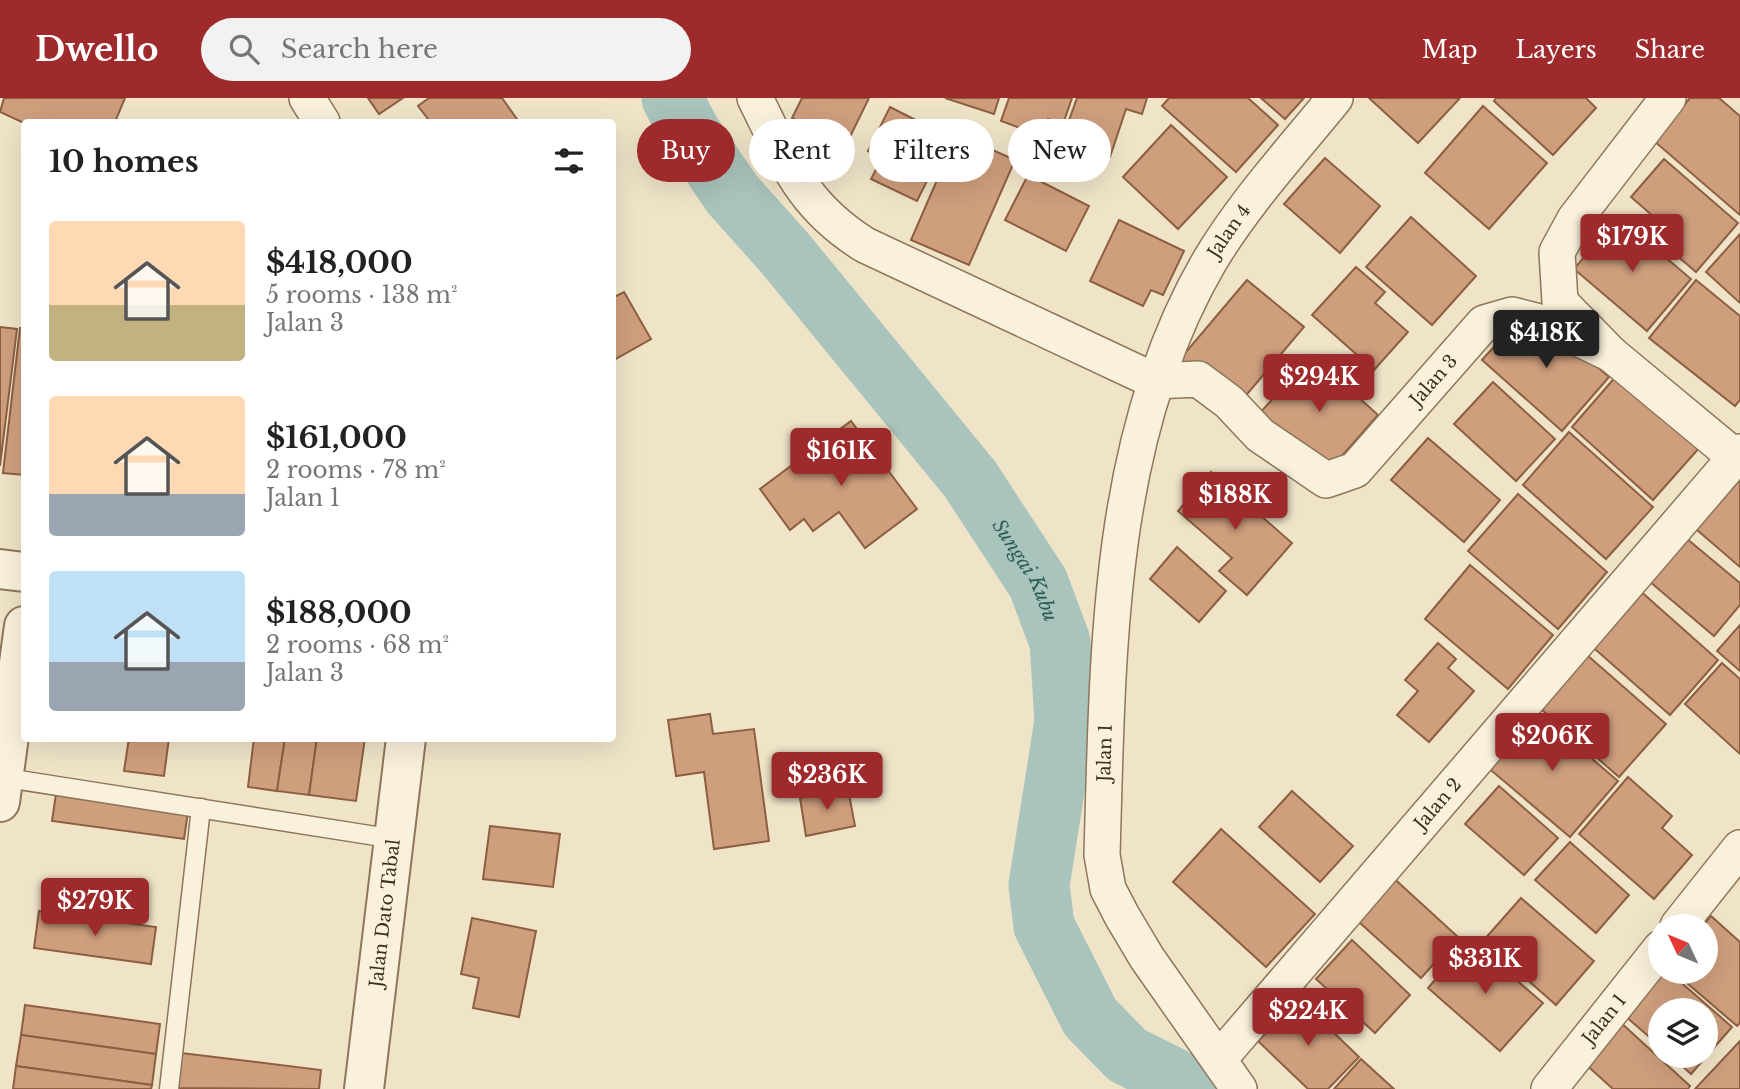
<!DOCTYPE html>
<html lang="en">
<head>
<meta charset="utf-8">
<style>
  :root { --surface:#fff; --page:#f2f2f2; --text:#222; --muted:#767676; --accent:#9e2a2b }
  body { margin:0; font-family:"Libre Baskerville",serif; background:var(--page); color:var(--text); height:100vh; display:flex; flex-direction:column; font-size:26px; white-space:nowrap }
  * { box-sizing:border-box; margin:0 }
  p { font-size:23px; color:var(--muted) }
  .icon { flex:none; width:38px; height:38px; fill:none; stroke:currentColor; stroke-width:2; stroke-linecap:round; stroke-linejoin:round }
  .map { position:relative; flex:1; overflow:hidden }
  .sheet { position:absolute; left:21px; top:21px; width:595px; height:623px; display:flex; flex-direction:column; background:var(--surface); border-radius:7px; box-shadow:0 7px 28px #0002 }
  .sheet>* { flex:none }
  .guide { position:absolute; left:637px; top:21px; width:665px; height:63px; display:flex; gap:14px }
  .needle { width:46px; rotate:314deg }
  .tools { position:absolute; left:1648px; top:816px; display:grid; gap:14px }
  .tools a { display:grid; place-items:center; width:70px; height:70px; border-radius:50%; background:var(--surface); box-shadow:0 7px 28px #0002; font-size:35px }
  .price { position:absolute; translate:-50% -60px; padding:0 16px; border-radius:7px; background:var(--accent); color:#fff; font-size:23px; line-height:46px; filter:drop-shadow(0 2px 4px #0008) }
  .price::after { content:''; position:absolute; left:50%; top:42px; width:21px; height:16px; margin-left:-10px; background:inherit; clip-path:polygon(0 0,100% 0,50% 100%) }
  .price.selected { background:#222; color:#fff }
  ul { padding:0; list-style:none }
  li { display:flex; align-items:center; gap:21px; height:175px; padding:0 28px }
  li span { display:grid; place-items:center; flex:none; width:196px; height:140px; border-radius:7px; color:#555 }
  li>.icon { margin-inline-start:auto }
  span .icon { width:84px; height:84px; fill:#fffc; stroke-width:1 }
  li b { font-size:30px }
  h2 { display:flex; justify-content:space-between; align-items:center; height:84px; padding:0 28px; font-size:30px }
  .pill { padding:0 24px; border-radius:32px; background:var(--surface); box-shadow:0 7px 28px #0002; font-size:24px; line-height:63px }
  .pill.selected { background:var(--accent); color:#fff }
  header { display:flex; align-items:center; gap:42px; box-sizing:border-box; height:98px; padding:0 35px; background:var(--accent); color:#fff }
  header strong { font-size:33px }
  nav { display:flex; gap:38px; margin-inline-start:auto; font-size:24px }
  .search { width:490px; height:63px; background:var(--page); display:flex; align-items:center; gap:18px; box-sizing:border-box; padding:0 24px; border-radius:38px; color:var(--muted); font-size:26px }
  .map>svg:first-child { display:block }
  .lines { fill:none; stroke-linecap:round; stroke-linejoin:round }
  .river { stroke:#a9c4bc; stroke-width:61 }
  .building { fill:#cf9f7d; stroke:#8d5f41; stroke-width:2 }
  .service-casing { stroke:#8d765c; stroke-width:21 }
  .minor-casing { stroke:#8d765c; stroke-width:38 }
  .tertiary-casing { stroke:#8d765c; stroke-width:42 }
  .service { stroke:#faf1dc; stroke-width:18 }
  .minor { stroke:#faf1dc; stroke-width:35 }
  .tertiary { stroke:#faf1dc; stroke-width:38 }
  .labels { text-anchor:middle; stroke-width:7; stroke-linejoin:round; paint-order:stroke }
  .street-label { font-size:18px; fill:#3d2e20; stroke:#f7eed8 }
  .water-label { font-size:19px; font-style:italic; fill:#2f5d5a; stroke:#f7eed8 }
</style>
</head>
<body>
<header>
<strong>Dwello</strong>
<div class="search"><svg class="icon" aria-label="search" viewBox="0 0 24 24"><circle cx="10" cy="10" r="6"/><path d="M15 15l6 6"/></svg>Search here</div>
<nav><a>Map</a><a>Layers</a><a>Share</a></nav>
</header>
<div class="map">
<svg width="1740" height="991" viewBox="0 0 1740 991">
  <rect width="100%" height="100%" fill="#f0e4c8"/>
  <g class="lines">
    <path class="river" id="s1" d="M672,0l18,34 42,62 52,58 186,227 68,104 22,59 5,79 -26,164 5,41 46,91 37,38 44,22 14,12"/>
  </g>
  <g class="building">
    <path d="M4,0h121l-10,24 -91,1 -24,-11z"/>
    <path d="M368,0h35l-24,16z"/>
    <path d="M429,0h73l17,24h-96l5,-3 -10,-13z"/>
    <path d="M802,0h67l-23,47 -54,-27z"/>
    <path d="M945,0h54l-5,16z"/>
    <path d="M1009,0h63l-9,26 -15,-5 -6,17 -41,-15z"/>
    <path d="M1077,0h70l-5,16 -16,-5 -16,48 -48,-17z"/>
    <path d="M1169,0h79l30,27 -42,47 -74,-66z"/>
    <path d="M1261,0h43l-19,21z"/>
    <path d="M1369,0h91l-42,45z"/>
    <path d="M1496,0h90l10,10 -43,47 -59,-54z"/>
    <path d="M1690,0h29l21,18v99l-86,-74z"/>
    <path d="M1483,8l64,57 -58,66 -64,-56z"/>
    <path d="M890,9l59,30 -32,64 -46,-22 11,-21 -14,-7z"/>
    <path d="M1171,27l56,52 -49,52 -55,-52z"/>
    <path d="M957,36l58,26 -46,105 -58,-25z"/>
    <path d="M1325,60l55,48 -40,47 -56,-49z"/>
    <path d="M1664,61l74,64 -42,49 -43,-37 9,-11 -31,-27z"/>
    <path d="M1028,77l61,31 -23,45 -61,-31z"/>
    <path d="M1411,119l65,59 -44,49 -66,-58z"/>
    <path d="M1618,119l73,62 -44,52 -73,-62z"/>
    <path d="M1119,122l65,31 -21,44 -12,-5 -8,16 -53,-25z"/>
    <path d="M1740,136v69l-34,-31z"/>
    <path d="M1356,169l29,25 -10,11 33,29 -34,38 -62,-55z"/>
    <path d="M1247,182l57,47 -67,79 -57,-47z"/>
    <path d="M1696,182l44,36v84l-5,6 -86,-68z"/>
    <path d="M624,194l27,47 -39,22v-63z"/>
    <path d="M1520,220l31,8 58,51 -47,54 -80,-71z"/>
    <path d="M0,229l17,2 -17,137z"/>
    <path d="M20,230h4v147l-21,-2z"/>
    <path d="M1312,257l66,60 -52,59 -67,-60z"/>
    <path d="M1618,276l82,73 -47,53 -81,-73z"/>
    <path d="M1493,284l62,57 -39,42 -62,-57z"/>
    <path d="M851,323l66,88 -52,39 -26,-36 -26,19 -9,-12 -14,11 -30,-41z"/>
    <path d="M1569,334l84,75 -47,52 -83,-74z"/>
    <path d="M1428,340l72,62 -36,42 -73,-62z"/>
    <path d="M1740,370v99l-50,-43z"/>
    <path d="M1211,374l81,71 -45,52 -28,-24 13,-13 -54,-47z"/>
    <path d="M1518,396l89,78 -49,57 -90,-78z"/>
    <path d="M1680,435l60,50v22l-26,31 -71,-60z"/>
    <path d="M1177,449l49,44 -27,31 -49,-43z"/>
    <path d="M1470,467l83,70 -45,54 -83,-70z"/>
    <path d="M1637,490l81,72 -48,55 -82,-72z"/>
    <path d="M1740,527v46l-23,-20z"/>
    <path d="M1438,545l18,16 -8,9 26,23 -45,51 -32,-27 21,-24 -13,-11z"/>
    <path d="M1587,557l79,69 -47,53 -78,-68z"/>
    <path d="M1722,565l18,16v75l-55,-50z"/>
    <path d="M1535,612l83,71 -48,56 -84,-71z"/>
    <path d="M710,616l3,20 41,-5 15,112 -55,8 -10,-77 -28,4 -8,-56z"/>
    <path d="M129,640h40l-5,38 -40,-5z"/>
    <path d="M254,640h31l-8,53 -29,-4z"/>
    <path d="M285,640h32l-8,57 -32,-4z"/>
    <path d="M317,640h48l-9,63 -47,-6z"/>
    <path d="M1628,679l44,39 -10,12 30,27 -38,44 -75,-65z"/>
    <path d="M1499,688l59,52 -34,37 -59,-51z"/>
    <path d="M57,689l132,18 -5,34 -132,-18z"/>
    <path d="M848,691l7,37 -49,10 -6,-38z"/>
    <path d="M1292,693l61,55 -33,36 -61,-55z"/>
    <path d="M490,728l70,8 -7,53 -70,-8z"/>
    <path d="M1221,731l94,85 -49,53 -93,-85z"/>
    <path d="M1570,744l59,53 -33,38 -61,-53z"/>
    <path d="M1388,775l70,64 -37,41 -71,-64z"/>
    <path d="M1521,800l73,63 -38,44 -73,-64z"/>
    <path d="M39,813l117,16 -5,37 -117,-16z"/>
    <path d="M1711,818l29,26v81l-3,3 -64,-55h33v-45h-3z"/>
    <path d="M472,820l64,13 -17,86 -46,-9 6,-30 -18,-4z"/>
    <path d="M1352,842l58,55 -35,38 -59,-54z"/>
    <path d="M1470,842l73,63 -43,48 -72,-63z"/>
    <path d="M1662,873h6l64,56 -41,47 -21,-19h36v-45h-45v37l-37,-32z"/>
    <path d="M1299,901l60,58 -31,32h-20l-50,-48z"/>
    <path d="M25,907l135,19 -4,30 -135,-19z"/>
    <path d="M1619,923l71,65 -2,3h-75l-31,-28z"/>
    <path d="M21,937l135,19 -4,31 -136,-19z"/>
    <path d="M1740,943v48h-45z"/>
    <path d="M181,955l140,17 -2,19 -143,-1z"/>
    <path d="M1361,961l33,30h-60z"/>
    <path d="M16,968l136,19 -1,4h-138z"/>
  </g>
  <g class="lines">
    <defs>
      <g id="service">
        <path d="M0,679l395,62"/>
        <path d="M169,991l32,-281"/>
      </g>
      <g id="minor">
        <path d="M307,0l15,24"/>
        <path id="s2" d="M755,0c32,64 46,107 110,147l290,136 43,-2 31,23 31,33 66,45 29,-10 129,-147 28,-8 39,10 60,29"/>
        <path d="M1668,0l-93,121 -18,33 3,50 51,52 129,107"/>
        <path d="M1678,828l62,-78"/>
        <path id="s3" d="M1219,961l521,-607"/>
        <path id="s4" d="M1239,991l-92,-131 -25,-42 -14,-27 -6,-34c6,-199 4,-416 107,-593 35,-59 83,-111 126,-164"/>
        <path id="s5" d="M1549,991l112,-141"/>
      </g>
      <g id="tertiary">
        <path d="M0,471l24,3"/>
        <path d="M0,704l24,-176"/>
        <path id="s6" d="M364,991l42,-351"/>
      </g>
    </defs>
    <use href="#service" class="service-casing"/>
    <use href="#minor" class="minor-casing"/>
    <use href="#tertiary" class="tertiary-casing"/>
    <use href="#service" class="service"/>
    <use href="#minor" class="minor"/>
    <use href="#tertiary" class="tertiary"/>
  </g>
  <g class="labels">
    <g class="street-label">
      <text dy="6" stroke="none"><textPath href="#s4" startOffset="920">Jalan 4</textPath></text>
      <text dy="6" stroke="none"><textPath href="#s2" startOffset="864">Jalan 3</textPath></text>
      <text dy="6" stroke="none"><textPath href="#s4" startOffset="376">Jalan 1</textPath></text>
      <text dy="6" stroke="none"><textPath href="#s3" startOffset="336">Jalan 2</textPath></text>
      <text dy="6" stroke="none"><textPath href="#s6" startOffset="177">Jalan Dato Tabal</textPath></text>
      <text dy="6" stroke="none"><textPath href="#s5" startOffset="89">Jalan 1</textPath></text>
    </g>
    <g class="water-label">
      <text dy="7" stroke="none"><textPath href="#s1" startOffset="592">Sungai Kubu</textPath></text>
    </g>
  </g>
</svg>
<div class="tools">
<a><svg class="needle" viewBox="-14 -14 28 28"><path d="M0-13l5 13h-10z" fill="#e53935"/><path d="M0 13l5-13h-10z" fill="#767676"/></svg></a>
<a><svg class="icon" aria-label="layers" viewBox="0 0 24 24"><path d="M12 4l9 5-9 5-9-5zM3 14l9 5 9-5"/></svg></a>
</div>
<b class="price" style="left:1632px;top:176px">$179K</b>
<b class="price selected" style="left:1546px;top:272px">$418K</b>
<b class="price" style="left:1319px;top:316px">$294K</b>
<b class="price" style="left:841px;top:390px">$161K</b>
<b class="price" style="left:1235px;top:434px">$188K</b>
<b class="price" style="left:1552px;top:675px">$206K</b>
<b class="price" style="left:827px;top:714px">$236K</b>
<b class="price" style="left:95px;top:840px">$279K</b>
<b class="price" style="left:1485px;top:898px">$331K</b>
<b class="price" style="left:1308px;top:950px">$224K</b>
<div class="guide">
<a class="pill selected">Buy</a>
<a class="pill">Rent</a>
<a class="pill">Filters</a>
<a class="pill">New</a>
</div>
<section class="sheet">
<h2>10 homes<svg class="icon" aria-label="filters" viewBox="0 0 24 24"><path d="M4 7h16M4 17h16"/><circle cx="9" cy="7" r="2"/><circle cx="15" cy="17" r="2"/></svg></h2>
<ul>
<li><span style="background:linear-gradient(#ffd9b3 60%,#c2b280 0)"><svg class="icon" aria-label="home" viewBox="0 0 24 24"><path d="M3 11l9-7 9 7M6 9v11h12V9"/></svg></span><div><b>$418,000</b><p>5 rooms · 138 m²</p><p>Jalan 3</p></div></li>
<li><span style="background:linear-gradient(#ffd9b3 70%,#9aa5b1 0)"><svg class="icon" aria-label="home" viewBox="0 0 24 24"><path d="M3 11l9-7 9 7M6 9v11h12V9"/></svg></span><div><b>$161,000</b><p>2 rooms · 78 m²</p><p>Jalan 1</p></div></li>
<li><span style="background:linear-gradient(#bfe0f5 65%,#9aa5b1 0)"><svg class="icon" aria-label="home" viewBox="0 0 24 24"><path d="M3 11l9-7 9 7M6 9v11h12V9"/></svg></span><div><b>$188,000</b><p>2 rooms · 68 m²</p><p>Jalan 3</p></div></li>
</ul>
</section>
</div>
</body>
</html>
